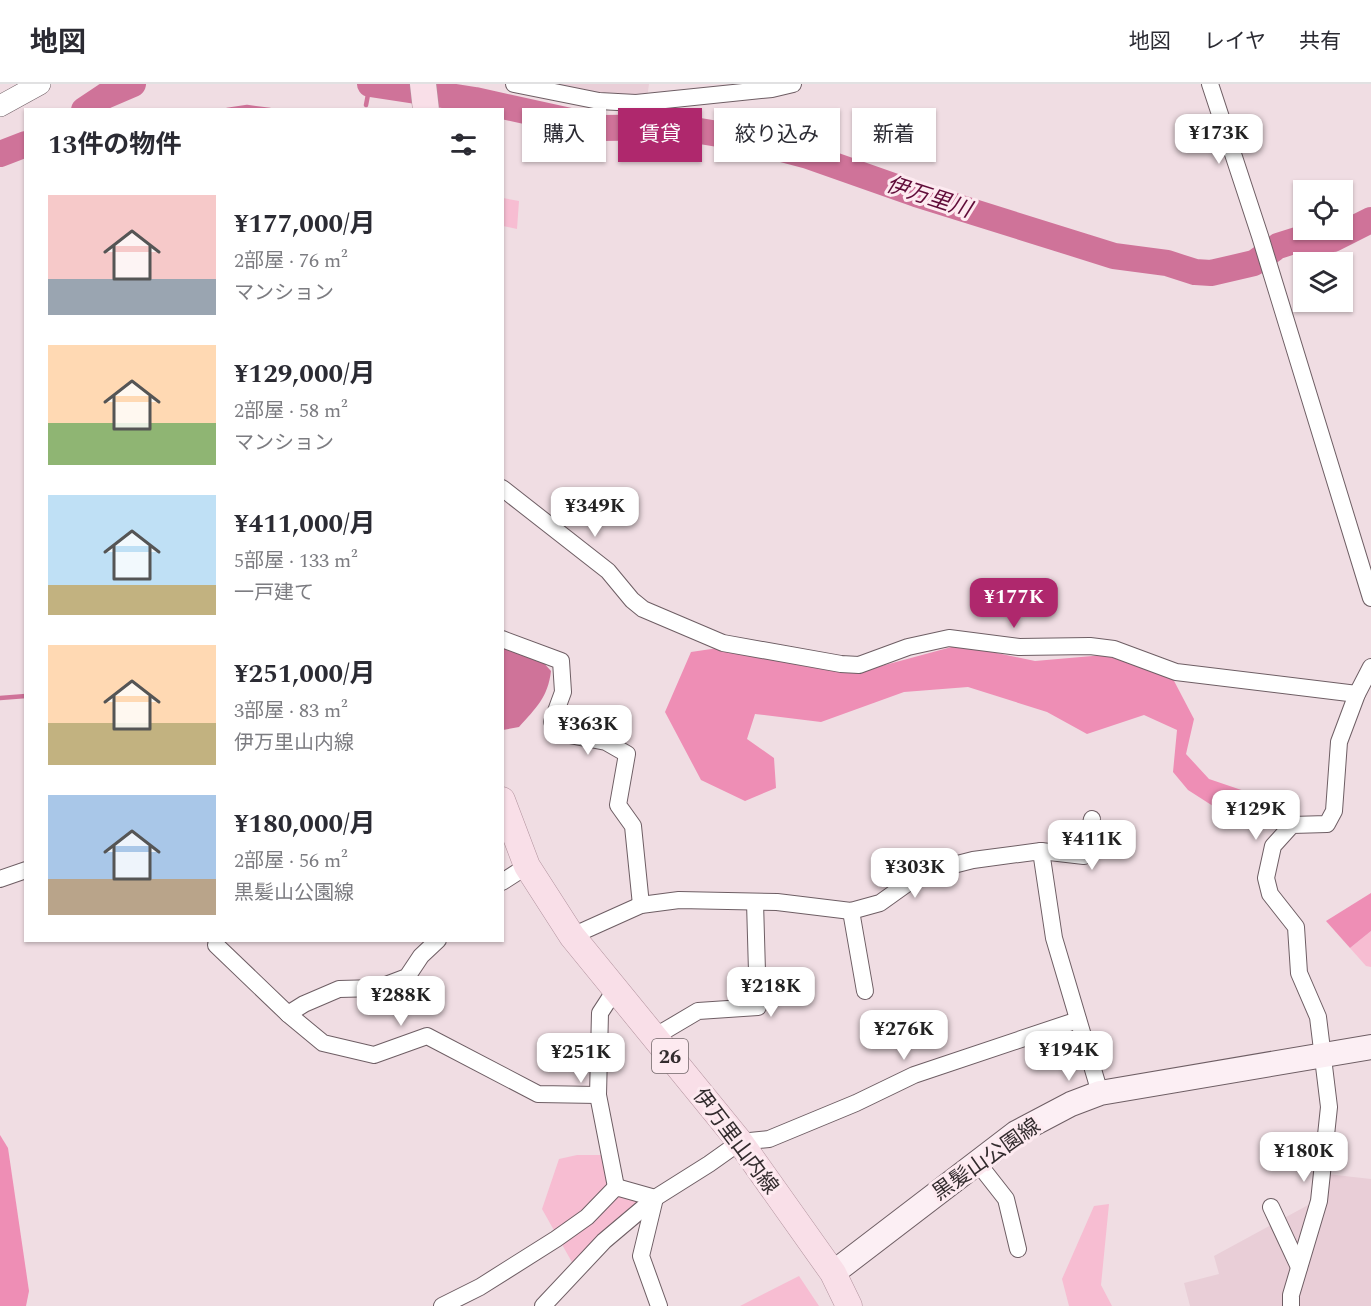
<!DOCTYPE html>
<html lang="ja">
<head>
<meta charset="utf-8">
<style>
  :root { --surface:#fff; --page:#f7f7f7; --text:#2b2b33; --muted:#7c7c81; --line:#e1e1e2; --accent:#af286d }
  body { margin:0; font-family:Spectral,"Noto Sans JP",serif; background:var(--page); color:var(--text); height:100vh; display:flex; flex-direction:column; font-size:22px; white-space:nowrap }
  * { box-sizing:border-box; margin:0 }
  p { font-size:20px; color:var(--muted) }
  .icon { flex:none; width:33px; height:33px; fill:none; stroke:currentColor; stroke-width:2; stroke-linecap:round; stroke-linejoin:round }
  .map { position:relative; flex:1; overflow:hidden }
  .panel { position:absolute; left:24px; top:24px; width:480px; height:834px; display:flex; flex-direction:column; background:var(--surface); border-radius:0px; box-shadow:0 2px 4px #0004 }
  .panel>* { flex:none }
  .banner { position:absolute; left:522px; top:24px; width:570px; height:54px; display:flex; gap:12px }
  .buttons { position:absolute; left:1293px; top:96px; display:grid; gap:12px }
  .buttons a { display:grid; place-items:center; width:60px; height:60px; border-radius:0px; background:var(--surface); box-shadow:0 2px 4px #0004; font-size:30px }
  .price { position:absolute; translate:-50% -51px; padding:0 14px; border-radius:12px; background:#fff; color:#222; font-size:20px; line-height:39px; filter:drop-shadow(0 2px 3px #0008) }
  .price::after { content:''; position:absolute; left:50%; top:36px; width:18px; height:14px; margin-left:-9px; background:inherit; clip-path:polygon(0 0,100% 0,50% 100%) }
  .price.on { background:var(--accent); color:#fff }
  ul { padding:0; list-style:none }
  li { display:flex; align-items:center; gap:18px; height:150px; padding:0 24px }
  li span { display:grid; place-items:center; flex:none; width:168px; height:120px; border-radius:0px; color:#555 }
  li>.icon { margin-inline-start:auto }
  span .icon { width:72px; height:72px; fill:#fffc; stroke-width:1 }
  li b { font-size:26px }
  h2 { display:flex; justify-content:space-between; align-items:center; height:72px; padding:0 24px; font-size:26px }
  .tag { padding:0 21px; border-radius:0px; background:var(--surface); box-shadow:0 2px 4px #0004; font-size:21px; line-height:54px }
  .tag.on { background:var(--accent); color:#fff }
  header { display:flex; align-items:center; gap:36px; box-sizing:border-box; height:84px; padding:0 30px; background:var(--surface); border-bottom:2px solid var(--line) }
  header strong { font-size:28px }
  nav { display:flex; gap:33px; margin-inline-start:auto; font-size:21px }
  .map>svg:first-child { display:block }
  .built { fill:#e9ced7 }
  .green { fill:#f7bdd2 }
  .forest { fill:#ee8eb5 }
  .water { fill:#cf7399 }
  .lines { fill:none; stroke-linecap:round; stroke-linejoin:round }
  .stream { stroke:#cf7399; stroke-width:4.5 }
  .river { stroke:#cf7399; stroke-width:26 }
  .minor-casing { stroke:#6e5e64; stroke-width:18 }
  .tertiary-casing { stroke:#6e5e64; stroke-width:22 }
  .secondary-casing { stroke:#6e5e64; stroke-width:26 }
  .primary-casing { stroke:#b1929d; stroke-width:27 }
  .minor { stroke:#fff; stroke-width:16 }
  .tertiary { stroke:#fff; stroke-width:21 }
  .secondary { stroke:#fceff4; stroke-width:24 }
  .primary { stroke:#f9dfe8; stroke-width:26 }
  .labels { text-anchor:middle; stroke-width:6; stroke-linejoin:round; paint-order:stroke }
  .shield { fill:#fdeaf0; stroke:#706568; stroke-width:1.5 }
  .shield-label { font-size:20px; font-weight:bold; fill:#332c2e }
  .street-label { font-size:21px; fill:#332c2e; stroke:#fdeaf0 }
  .water-label { font-size:22px; font-style:italic; fill:#600b38; stroke:#fdeaf0 }
</style>
</head>
<body>
<header>
<strong>地図</strong>
<nav><a>地図</a><a>レイヤ</a><a>共有</a></nav>
</header>
<div class="map">
<svg width="1371" height="1222" viewBox="0 0 1371 1222">
  <rect width="100%" height="100%" fill="#f0dde3"/>
  <g class="built">
    <path d="M536,0h113l-2,15 -47,-3z"/>
    <path d="M1318,1089l53,6v127h-181l-6,-23 35,-9 -5,-18 96,-52z"/>
  </g>
  <g class="green">
    <path d="M503,114l16,3 -2,28 -14,-3z"/>
    <path d="M1371,847v36l-5,-1 -16,-18z"/>
    <path d="M577,1071h29l4,29 29,18 -66,62 -31,-55 17,-50z"/>
    <path d="M1109,1120l-8,81 11,21h-43l-7,-27 32,-73z"/>
    <path d="M799,1192l20,30h-79z"/>
  </g>
  <g class="forest">
    <path d="M959,561l76,16 69,-6 68,22 22,42 -8,35 23,25 56,19 2,12 -26,14 -53,-34 -15,-18 4,-42 -33,-15 -57,19 -40,-22 -79,-25 -64,5 -83,30 -66,-8 -8,25 27,19 2,30 -31,13 -44,-21 -36,-68 26,-60 27,-4 141,24z"/>
    <path d="M1371,809v38l-21,17 -24,-27z"/>
    <path d="M0,1051l8,13 21,143 -3,15h-26z"/>
  </g>
  <path class="water" d="M503,561l39,16 9,10c-3,26 -15,37 -32,56l-16,3z"/>
  <g class="lines">
    <g class="stream">
      <path d="M366,21l4,-21"/>
      <path d="M227,26l20,-3 23,3"/>
      <path d="M0,614l26,-2"/>
    </g>
    <g class="river">
      <path d="M370,0l105,16 127,28 74,-1 60,10 72,19 108,38 198,62 53,7 28,9 16,1 43,-10 24,-17 19,-6 36,-1 38,-19"/>
      <path d="M84,26l21,-14 28,-12"/>
      <path d="M0,70l26,-10"/>
    </g>
    <defs>
      <g id="minor">
        <path d="M514,0l85,17 37,2 136,-14 21,-5"/>
        <path d="M1210,0l50,152 111,362"/>
        <path d="M502,404l106,83 24,29 11,9 80,34 118,21 18,1 49,-18 41,-9 70,9 71,-1 24,3 62,23 181,22"/>
        <path d="M502,555l59,22 2,31 -11,30 7,11 47,9 21,12 -9,51 15,21 8,79"/>
        <path d="M1041,767l43,5 8,-37"/>
        <path d="M0,795l26,-9"/>
        <path d="M502,798l25,-16"/>
        <path d="M851,827l14,80"/>
        <path d="M572,852l69,-31 38,-5 98,2 74,9 29,-8 42,-30 51,-13 68,-9 13,87 46,155"/>
        <path d="M216,861l72,69 35,29 51,12 53,-19 111,58 60,1"/>
        <path d="M615,906l-15,23 -2,82 18,92"/>
        <path d="M288,930l16,-10 35,-15 39,-1 29,-11 14,-21 17,-16"/>
        <path d="M654,953l44,-26 60,-4 -3,-105"/>
        <path d="M977,1078l29,37 12,50"/>
        <path d="M655,1114l-14,58 18,50"/>
        <path d="M1271,1123l28,60"/>
        <path d="M442,1222l38,-19 76,-48 31,-22 29,-30 39,11"/>
        <path d="M543,1222l61,-65 51,-43 54,-34 31,-22 29,-3 87,-36 58,-28 164,-55"/>
        <path d="M1291,1222v-11l28,-94 10,-94 -11,-90 -19,-44 -3,-46 -26,-33 -4,-16 7,-32 19,-21 35,-1 7,-13 5,-69 18,-48 14,-27"/>
      </g>
      <path id="tertiary" d="M0,22l40,-22"/>
      <path id="secondary" d="M833,1189l183,-140 55,-29 29,-11 271,-46"/>
      <g id="primary">
        <path d="M423,0l3,26"/>
        <path d="M502,716l25,66 45,70 168,206 93,131 16,33"/>
      </g>
    </defs>
    <use href="#minor" class="minor-casing"/>
    <use href="#tertiary" class="tertiary-casing"/>
    <use href="#secondary" class="secondary-casing"/>
    <use href="#primary" class="primary-casing"/>
    <use href="#minor" class="minor"/>
    <use href="#tertiary" class="tertiary"/>
    <use href="#secondary" class="secondary"/>
    <use href="#primary" class="primary"/>
  </g>
  <g class="labels">
    <rect class="shield" x="652" y="955" width="36" height="34" rx="4.5"/>
    <g class="shield-label">
      <text x="670" y="979">26</text>
    </g>
    <g class="street-label">
      <text transform="translate(736 1057) rotate(53)" y="7">伊万里山内線</text>
      <text transform="translate(986 1075) rotate(-35)" y="7">黒髪山公園線</text>
    </g>
    <g class="water-label">
      <text transform="translate(929 112) rotate(18)" y="8">伊万里川</text>
    </g>
  </g>
</svg>
<div class="buttons">
<a><svg class="icon" aria-label="locate" viewBox="0 0 24 24"><circle cx="12" cy="12" r="6"/><path d="M12 2v4M12 18v4M2 12h4M18 12h4"/></svg></a>
<a><svg class="icon" aria-label="layers" viewBox="0 0 24 24"><path d="M12 4l9 5-9 5-9-5zM3 14l9 5 9-5"/></svg></a>
</div>
<b class="price" style="left:1219px;top:81px">¥173K</b>
<b class="price" style="left:595px;top:454px">¥349K</b>
<b class="price on" style="left:1014px;top:545px">¥177K</b>
<b class="price" style="left:588px;top:672px">¥363K</b>
<b class="price" style="left:1256px;top:757px">¥129K</b>
<b class="price" style="left:1092px;top:787px">¥411K</b>
<b class="price" style="left:915px;top:815px">¥303K</b>
<b class="price" style="left:771px;top:934px">¥218K</b>
<b class="price" style="left:401px;top:943px">¥288K</b>
<b class="price" style="left:904px;top:977px">¥276K</b>
<b class="price" style="left:1069px;top:998px">¥194K</b>
<b class="price" style="left:581px;top:1000px">¥251K</b>
<b class="price" style="left:1304px;top:1099px">¥180K</b>
<div class="banner">
<a class="tag">購入</a>
<a class="tag on">賃貸</a>
<a class="tag">絞り込み</a>
<a class="tag">新着</a>
</div>
<section class="panel">
<h2>13件の物件<svg class="icon" aria-label="filters" viewBox="0 0 24 24"><path d="M4 7h16M4 17h16"/><circle cx="9" cy="7" r="2"/><circle cx="15" cy="17" r="2"/></svg></h2>
<ul>
<li><span style="background:linear-gradient(#f6c9c9 70%,#9aa5b1 0)"><svg class="icon" aria-label="home" viewBox="0 0 24 24"><path d="M3 11l9-7 9 7M6 9v11h12V9"/></svg></span><div><b>¥177,000/月</b><p>2部屋 · 76 m²</p><p>マンション</p></div></li>
<li><span style="background:linear-gradient(#ffd9b3 65%,#8fb573 0)"><svg class="icon" aria-label="home" viewBox="0 0 24 24"><path d="M3 11l9-7 9 7M6 9v11h12V9"/></svg></span><div><b>¥129,000/月</b><p>2部屋 · 58 m²</p><p>マンション</p></div></li>
<li><span style="background:linear-gradient(#bfe0f5 75%,#c2b280 0)"><svg class="icon" aria-label="home" viewBox="0 0 24 24"><path d="M3 11l9-7 9 7M6 9v11h12V9"/></svg></span><div><b>¥411,000/月</b><p>5部屋 · 133 m²</p><p>一戸建て</p></div></li>
<li><span style="background:linear-gradient(#ffd9b3 65%,#c2b280 0)"><svg class="icon" aria-label="home" viewBox="0 0 24 24"><path d="M3 11l9-7 9 7M6 9v11h12V9"/></svg></span><div><b>¥251,000/月</b><p>3部屋 · 83 m²</p><p>伊万里山内線</p></div></li>
<li><span style="background:linear-gradient(#a9c7e8 70%,#b9a48a 0)"><svg class="icon" aria-label="home" viewBox="0 0 24 24"><path d="M3 11l9-7 9 7M6 9v11h12V9"/></svg></span><div><b>¥180,000/月</b><p>2部屋 · 56 m²</p><p>黒髪山公園線</p></div></li>
</ul>
</section>
</div>
</body>
</html>
